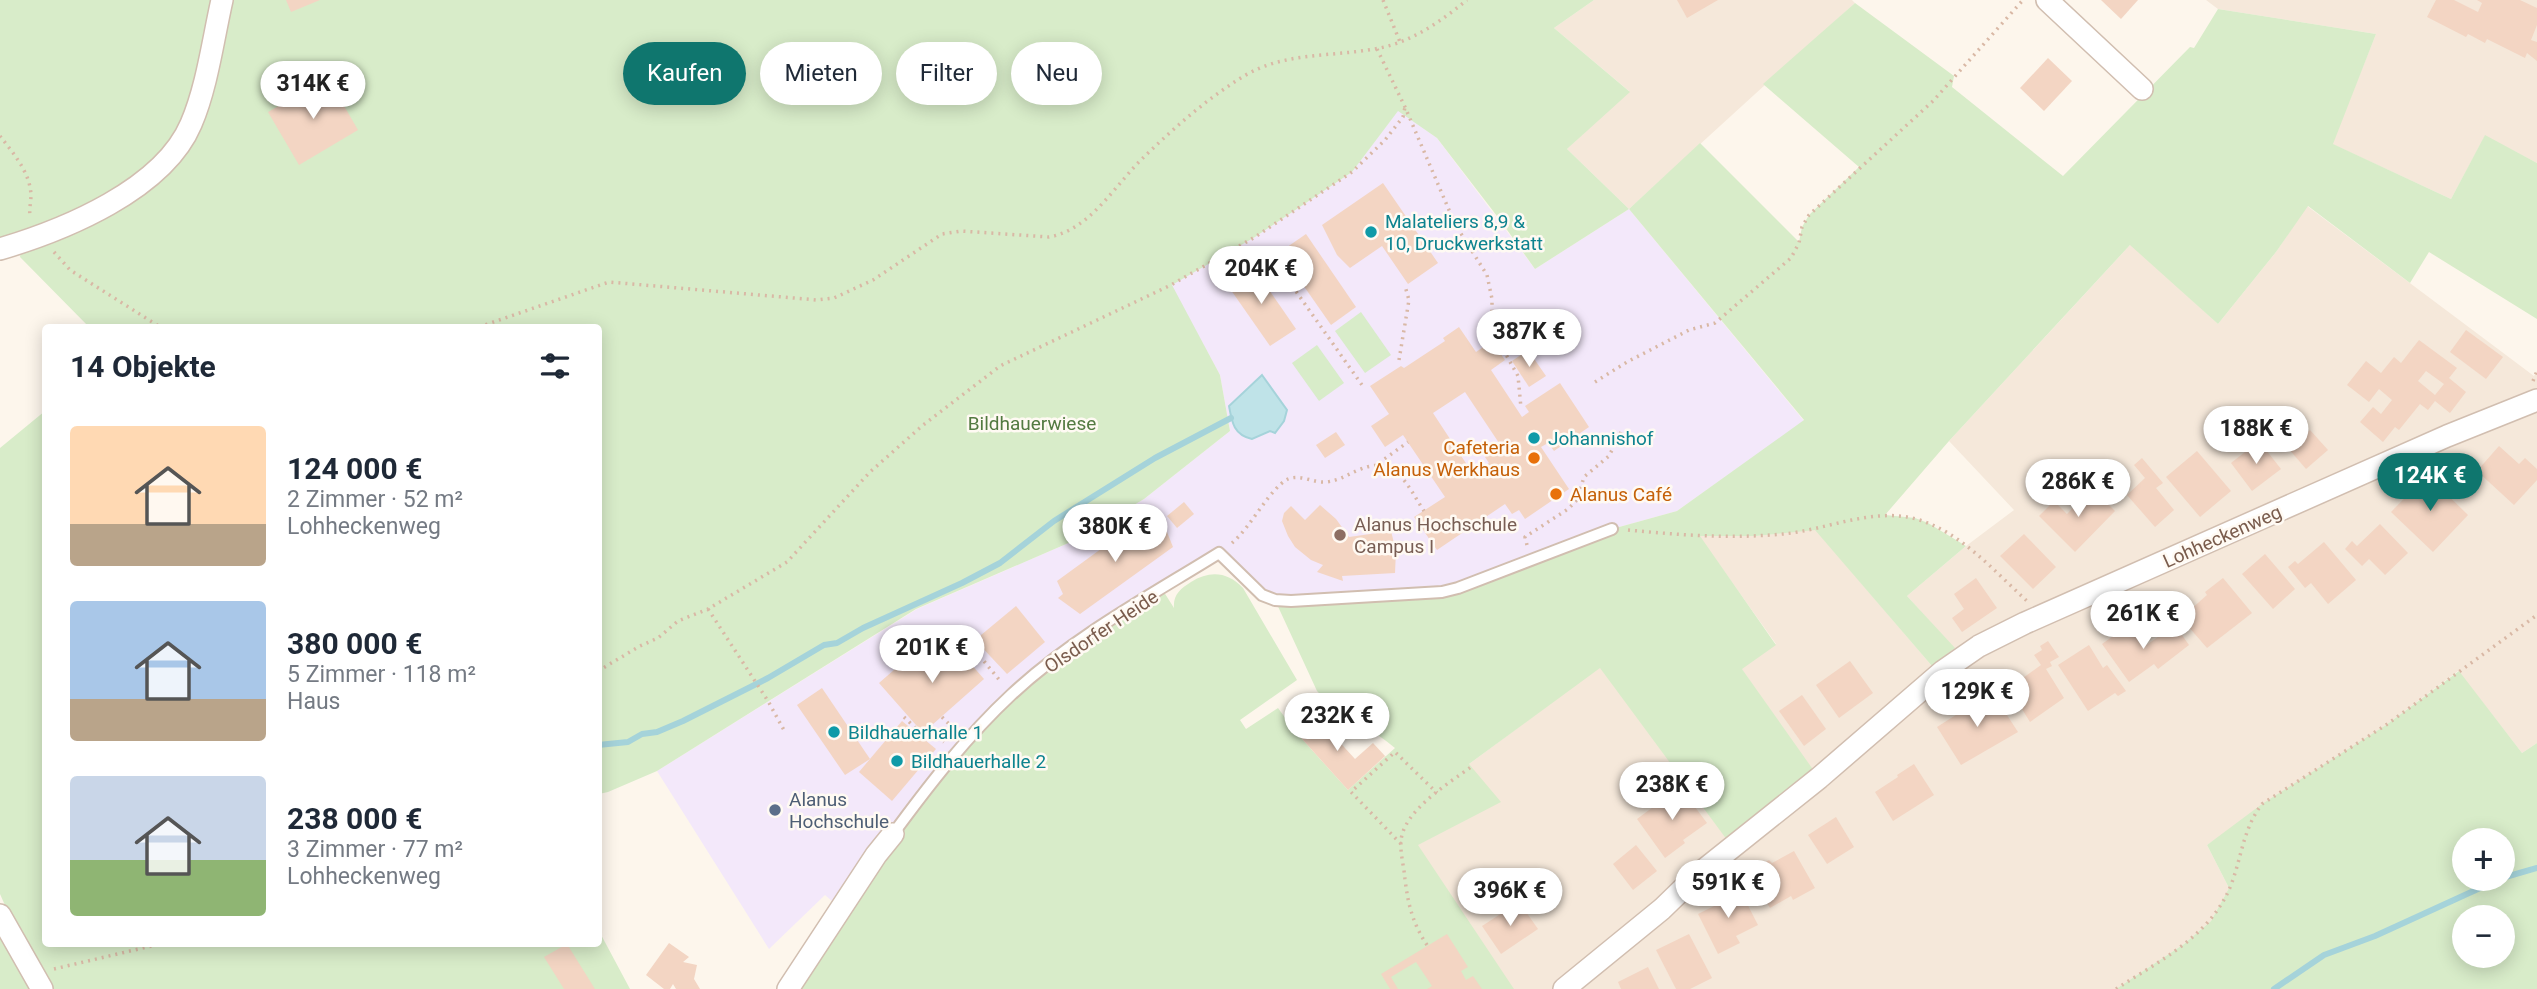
<!DOCTYPE html>
<html lang="de">
<head>
<meta charset="utf-8">
<style>
  :root { --surface:#fff; --page:#f6f6f7; --text:#1f2937; --muted:#747a83; --accent:#0f766e }
  body { margin:0; font-family:Roboto,sans-serif; background:var(--page); color:var(--text); height:100vh; display:flex; flex-direction:column; font-size:26px; white-space:nowrap }
  * { box-sizing:border-box; margin:0 }
  p { font-size:23px; color:var(--muted) }
  .icon { flex:none; width:38px; height:38px; fill:none; stroke:currentColor; stroke-width:2; stroke-linecap:round; stroke-linejoin:round }
  .map { position:relative; flex:1; overflow:hidden }
  .side { position:absolute; left:42px; top:324px; width:560px; height:623px; display:flex; flex-direction:column; background:var(--surface); border-radius:7px; box-shadow:0 4px 18px #0003 }
  .side>* { flex:none }
  .banner { position:absolute; left:623px; top:42px; width:665px; height:63px; display:flex; gap:14px }
  .fabs { position:absolute; left:2452px; top:828px; display:grid; gap:14px }
  .fabs a { display:grid; place-items:center; width:63px; height:63px; border-radius:50%; background:var(--surface); box-shadow:0 4px 18px #0003; font-size:35px }
  .price { position:absolute; translate:-50% -60px; padding:0 16px; border-radius:24px; background:#fff; color:#222; font-size:23px; line-height:46px; filter:drop-shadow(0 2px 4px #0008) }
  .price::after { content:''; position:absolute; left:50%; top:42px; width:21px; height:16px; margin-left:-10px; background:inherit; clip-path:polygon(0 0,100% 0,50% 100%) }
  .price.selected { background:var(--accent); color:#fff }
  ul { padding:0; list-style:none }
  li { display:flex; align-items:center; gap:21px; height:175px; padding:0 28px }
  li span { display:grid; place-items:center; flex:none; width:196px; height:140px; border-radius:7px; color:#555 }
  li>.icon { margin-inline-start:auto }
  span .icon { width:84px; height:84px; fill:#fffc; stroke-width:1 }
  li b { font-size:30px }
  h2 { display:flex; justify-content:space-between; align-items:center; height:84px; padding:0 28px; font-size:30px }
  .chip { padding:0 24px; border-radius:32px; background:var(--surface); box-shadow:0 4px 18px #0003; font-size:24px; line-height:63px }
  .chip.selected { background:var(--accent); color:#fff }
  .map>svg:first-child { display:block }
  .residential { fill:#f5e8da }
  .education { fill:#f3e8fa }
  .green { fill:#d8ecc9; fill-rule:evenodd }
  .water { fill:#bfe3e8; stroke:#a5d3da; stroke-width:2 }
  .lines { fill:none; stroke-linecap:round; stroke-linejoin:round }
  .stream { stroke:#a5d3da; stroke-width:6 }
  .building { fill:#f3d5c3; fill-rule:evenodd }
  .lane-casing { stroke:#d1beb0; stroke-width:14 }
  .street-casing { stroke:#d1beb0; stroke-width:24 }
  .path { stroke:#d9b8a5; stroke-width:3.5; stroke-dasharray:2 5; stroke-linecap:butt }
  .lane { stroke:#fff; stroke-width:10 }
  .street { stroke:#fff; stroke-width:21 }
  .culture-dot { fill:#0f9aa8; stroke:#fffaf3; stroke-width:2.5 }
  .food-dot { fill:#e8710a; stroke:#fffaf3; stroke-width:2.5 }
  .education-dot { fill:#8d6e63; stroke:#fffaf3; stroke-width:2.5 }
  .service-dot { fill:#5c6f8a; stroke:#fffaf3; stroke-width:2.5 }
  .labels { text-anchor:middle; stroke-width:5; stroke-linejoin:round; paint-order:stroke }
  .culture-label { font-size:19px; fill:#0d838f; stroke:#fffaf3; text-anchor:start }
  .park-label { font-size:19px; fill:#537a41; stroke:#fffaf3 }
  .food-label { font-size:19px; fill:#c56008; stroke:#fffaf3; text-anchor:end }
  .education-label { font-size:19px; fill:#785e54; stroke:#fffaf3; text-anchor:start }
  .street-label { font-size:19px; fill:#7a5c4d; stroke:#fffaf3 }
  .service-label { font-size:19px; fill:#4e5e75; stroke:#fffaf3; text-anchor:start }
</style>
</head>
<body>
<div class="map">
<svg width="2537" height="989" viewBox="0 0 2537 989">
  <rect width="100%" height="100%" fill="#fdf6ec"/>
  <g class="residential">
    <path d="M1594,0h258l3,3 -226,206 -62,-60 62,-58 -75,-63z"/>
    <path d="M2206,0h331v163l-52,-27 -34,63 -119,-55 44,-110 -158,-25z"/>
    <path d="M2307,206l227,170 3,-5v372l-15,10 -64,-82 -72,54 -179,120 22,43 -18,33 -27,23 -68,45h-795l27,-199 37,-34 53,31 162,-120 133,180 85,-69 -77,-110 35,-24 -77,-108h57l59,-7 117,137 22,-18 -47,-52 59,-50 48,-36 -65,-69 182,-197 87,80 58,-72z"/>
  </g>
  <path class="education" d="M1398,110l39,28 98,131 94,-60 175,212 -127,90 -65,18 -154,59 -183,12 -56,-47 -103,64 -275,292 -16,-14 -56,54 -112,-178 260,-162 156,-68 71,-42 86,-68 -10,-56 -49,-90 84,-48 97,-65z"/>
  <g class="green">
    <path d="M0,0h1594l-40,28 76,64 -63,57 62,60 71,-66 99,99 3,-15 7,-12 50,-48 -96,-83 92,-81 99,73 -2,11 111,89 127,-129 4,1 24,-39 158,25 -43,110 118,55 34,-64 52,28v156l-108,-67 -19,31 -102,-77 -32,46 -58,72 -88,-79 -181,196 -64,74 30,3 13,5 38,23 -59,50 48,52 -23,18 -117,-136 -59,6h-56l76,109 -34,24 77,109 -86,70 -133,-180 -131,96 32,38 -83,43 96,144h-721l83,-134 135,-160 151,-106 12,19c-1,-13 6,-19 17,-26 19,-12 37,-10 52,6l54,92 -57,40 6,9 32,-21 16,22 54,60 47,-42c-24,-21 -57,-33 -78,-57l-42,-91 151,-6 186,-65 65,-18 127,-91 -175,-211 -94,60 -35,-49 -63,-82 -39,-27 -46,61 -97,65 -83,48 48,90 10,56 -86,68 -71,42 -157,68 -259,162 -49,21 -9,2 -1,-467h-509l-69,-70 3,-15 -23,7z"/>
    <path d="M1361,312l30,43 -26,18 -30,-42z"/>
    <path d="M1317,345l27,38 -25,18 -27,-38z"/>
    <path d="M45,411l1,532h552l1,-12 31,58h-588l-42,-95v-446z"/>
    <path d="M2459,671l63,82 15,-10v246h-421l68,-45 27,-23 18,-33 -22,-43 55,-41 124,-79zM2502,840v38h-38v-38zM2502,917v39h-38v-39z"/>
    <path d="M0,915l40,74h-40z"/>
  </g>
  <path class="water" d="M1262,375l25,35 -3,11 -9,12 -5,-2 -18,8c-18,-4 -20,-16 -23,-33z"/>
  <g class="lines">
    <g class="stream">
      <path d="M598,745l30,-3 14,-8 15,-2 26,-11 85,-43 56,-33 13,-2 26,-15 99,-45 38,-20 54,-42 101,-63 76,-40"/>
      <path d="M2502,878l35,-10"/>
      <path d="M2274,989l50,-34 51,-19 127,-58"/>
    </g>
  </g>
  <g class="building">
    <path d="M286,0h34l-29,12z"/>
    <path d="M1677,0h41l-31,18z"/>
    <path d="M2101,0h37l-17,19z"/>
    <path d="M2436,0h18l24,12 4,-9 -5,-3h43l17,8v17l-6,15 6,2v19l-10,-8 -2,5 -38,-19 -2,4 -17,-9 -2,3 -39,-20z"/>
    <path d="M2048,58l24,23 -28,30 -24,-23z"/>
    <path d="M328,78l30,52 -59,35 -31,-53z"/>
    <path d="M1383,183l55,80 -30,21 -26,-38 -32,22 -13,-13 -15,-30z"/>
    <path d="M1306,234l50,73 -25,18 -51,-73z"/>
    <path d="M1252,265l44,64 -26,17 -44,-63z"/>
    <path d="M1459,327l17,25 16,-11 13,19 -14,10 31,47 7,-5 -4,-6 35,-23 29,44 -35,24 -6,-8 -7,4 28,42 -44,30 -6,-9 -7,4 -7,-10 -68,46 -23,-33 31,-20 -42,-62 -18,12 -14,-21 18,-12 -19,-28 31,-20 3,2 41,-27 -2,-3zM1465,392l36,54 -16,11 4,6 -16,11 -40,-61z"/>
    <path d="M2466,330l37,27 -17,22 -36,-27z"/>
    <path d="M2419,340l38,28 -8,10 17,14 -16,21 -15,-12 -7,9 -8,-6 -21,26 -4,-3 -12,15 -23,-20 13,-15 8,7 11,-14 -13,-11 -10,13 -22,-17 19,-24 15,12 13,-16 7,6zM2426,371l18,13 -9,11 -17,-14z"/>
    <path d="M1528,350l18,26 -17,11 -17,-26z"/>
    <path d="M2310,430l18,20 -22,19 -18,-21z"/>
    <path d="M1336,432l9,13 -20,13 -9,-13z"/>
    <path d="M2259,441l22,28 -29,22 -21,-28z"/>
    <path d="M2499,446l20,18 6,-6 12,11v11l-23,25 -37,-34z"/>
    <path d="M2197,451l34,40 -31,26 -34,-40z"/>
    <path d="M2142,458l21,25 -7,5 18,22 -19,17 -28,-32 18,-17 -11,-13z"/>
    <path d="M2427,475l41,40 -35,37 -42,-40z"/>
    <path d="M2092,488l23,23 -40,41 -36,-36 15,-15 13,13z"/>
    <path d="M1184,502l10,12 -17,14 -10,-12z"/>
    <path d="M1320,505l16,14 13,18 42,-6 5,20 -1,22 -53,3 1,5 -26,-9 6,-7 -12,-5 -16,-13 -7,-11 -6,-15 2,-8 7,-7 14,14z"/>
    <path d="M1149,514l16,13 8,20 -93,67 -22,-16 5,-4 -6,-13z"/>
    <path d="M2380,524l28,29 -23,22 -16,-16 -7,7 -17,-17 7,-8 5,5z"/>
    <path d="M2024,534l32,33 -23,22 -33,-33z"/>
    <path d="M2324,542l32,38 -28,24 -17,-21 -6,5 -17,-21 7,-6 3,3z"/>
    <path d="M2265,554l30,35 -22,20 -31,-35z"/>
    <path d="M1976,578l21,30 -35,24 -10,-14 12,-9 -10,-15z"/>
    <path d="M2223,578l29,35 -45,35 -26,-30 26,-23 -2,-3z"/>
    <path d="M1016,606l29,36 -38,32 -32,-34z"/>
    <path d="M2130,624l15,22 30,-21 14,20 -31,24 -4,-5 -25,18 -27,-38z"/>
    <path d="M949,639l35,40 -61,54 -44,-50 31,-27 9,9z"/>
    <path d="M2048,641l11,16 -9,5 2,4 -6,3 18,29 -34,24 -21,-34 32,-23 -7,-10 8,-5 -2,-4z"/>
    <path d="M2089,645l14,23 4,-3 19,26 -8,5 -3,-3 -27,18 -30,-46z"/>
    <path d="M1850,661l23,32 -34,25 -23,-33z"/>
    <path d="M822,688l48,71 -25,16 -48,-70z"/>
    <path d="M1992,692l26,40 -57,33 -24,-38z"/>
    <path d="M1802,695l24,34 -22,17 -25,-35z"/>
    <path d="M1313,713l42,46 18,-16 12,13 -37,34 -54,-60z"/>
    <path d="M902,721l34,28 -44,52 -33,-29z"/>
    <path d="M1914,764l20,31 -41,26 -18,-29 23,-15 -1,-2z"/>
    <path d="M1680,787l27,36 -24,17 2,3 -20,15 -28,-39z"/>
    <path d="M1836,817l18,30 -27,17 -19,-29z"/>
    <path d="M1636,845l21,26 -24,19 -20,-26z"/>
    <path d="M1794,851l21,37 -22,12 -2,-4 -21,12 -22,-36 21,-12 3,3z"/>
    <path d="M1739,888l19,37 -22,11 4,7 -22,11 -20,-40 22,-11 -3,-5z"/>
    <path d="M1519,902l19,27 -37,25 -19,-28z"/>
    <path d="M1447,934l21,33 -7,4 5,9 7,-4 9,13h-55l5,-3 -16,-24 -25,15 7,12h-8l-9,-15z"/>
    <path d="M1689,934l23,44 -22,11h-14l-20,-39z"/>
    <path d="M669,943l20,14 -6,5 14,3 -3,14 6,10h-24l-3,-5 -3,5h-6l-18,-14z"/>
    <path d="M567,944l28,45h-31l-20,-32z"/>
    <path d="M1648,967l11,22h-38l-3,-7z"/>
  </g>
  <g class="lines">
    <defs>
      <path id="lane" d="M893,834c36,-49 74,-98 118,-139 61,-57 137,-98 208,-142l43,42 13,5 16,1 151,-9 16,-4 154,-59"/>
      <g id="street">
        <path d="M2047,0l95,89"/>
        <path d="M0,249c64,-19 163,-59 191,-125 16,-37 22,-84 31,-124"/>
        <path d="M0,915l42,74"/>
        <path d="M788,989l88,-134 17,-21"/>
        <path d="M1564,989l98,-80 33,-32 124,-99 124,-107 36,-25 46,-23 422,-187 90,-36"/>
      </g>
    </defs>
    <use href="#lane" class="lane-casing"/>
    <use href="#street" class="street-casing"/>
    <g class="path">
      <path d="M1383,0l17,42"/>
      <path d="M1377,49l28,58 50,117 32,51 5,24v19l8,26 18,32 3,32"/>
      <path d="M0,136c13,17 30,36 31,59 0,7 -2,14 -1,22"/>
      <path d="M54,252l16,18 90,57"/>
      <path d="M1276,263l86,122"/>
      <path d="M479,327l130,-45 208,18 17,-2 39,-18 69,-46 19,-3 88,6c42,-7 67,-54 96,-81 31,-30 63,-58 99,-80 40,-24 86,-19 130,-27 35,-5 66,-27 93,-49"/>
      <path d="M1399,360l10,-60 -4,-14"/>
      <path d="M2533,381l4,-10"/>
      <path d="M1595,382l32,-20 62,-32 26,-7 76,-65 8,-15 3,-16 7,-12 124,-114 90,-101"/>
      <path d="M1379,463l29,-21"/>
      <path d="M1628,530c52,5 103,9 155,4 43,-4 90,-27 133,-15 44,12 78,52 111,82"/>
      <path d="M1232,543c19,-16 38,-55 56,-64 12,-5 26,4 37,3 14,-1 23,-8 36,-13 35,-14 46,16 63,42"/>
      <path d="M1527,545l-2,-8 43,-28 9,-9 7,-23 25,-21 12,-24"/>
      <path d="M708,609l60,92 17,31"/>
      <path d="M913,645l43,-18 45,55"/>
      <path d="M598,671l42,-25 18,-8 20,-17 30,-12 79,-47 83,-90 52,-46 78,-60 171,-81 84,-48 97,-65 33,-32 18,-23 2,-10"/>
      <path d="M904,717l21,20"/>
      <path d="M942,717l13,13"/>
      <path d="M923,739l7,-8 14,11"/>
      <path d="M1401,844l-50,-52 44,-40 42,41"/>
      <path d="M1427,945c-14,-21 -19,-40 -22,-66 -1,-12 -5,-26 -4,-38 2,-30 48,-58 70,-74"/>
      <path d="M54,969l110,-26"/>
      <path d="M2116,989c43,-28 95,-53 115,-104 11,-29 12,-56 31,-81l124,-79 151,-110"/>
    </g>
    <use href="#lane" class="lane"/>
    <use href="#street" class="street"/>
  </g>
  <g class="culture-dot">
    <circle cx="1371" cy="232" r="7"/>
    <circle cx="1534" cy="438" r="7"/>
    <circle cx="834" cy="732" r="7"/>
    <circle cx="897" cy="761" r="7"/>
  </g>
  <g class="food-dot">
    <circle cx="1534" cy="458" r="7"/>
    <circle cx="1556" cy="494" r="7"/>
  </g>
  <circle class="education-dot" cx="1340" cy="535" r="7"/>
  <circle class="service-dot" cx="775" cy="810" r="7"/>
  <g class="labels">
    <g class="culture-label">
      <text x="1385" y="228">Malateliers 8,9 &amp;<tspan x="1385" dy="22">10, Druckwerkstatt</tspan></text>
      <text x="1548" y="445">Johannishof</text>
      <text x="848" y="739">Bildhauerhalle 1</text>
      <text x="911" y="768">Bildhauerhalle 2</text>
    </g>
    <g class="park-label">
      <text x="1032" y="430">Bildhauerwiese</text>
    </g>
    <g class="food-label">
      <text x="1520" y="454">Cafeteria<tspan x="1520" dy="22">Alanus Werkhaus</tspan></text>
      <text x="1570" y="501" text-anchor="start">Alanus Café</text>
    </g>
    <g class="education-label">
      <text x="1354" y="531">Alanus Hochschule<tspan x="1354" dy="22">Campus I</tspan></text>
    </g>
    <g class="street-label">
      <text transform="translate(2222 536) rotate(-24)" y="7">Lohheckenweg</text>
      <text transform="translate(1101 631) rotate(-34)" y="7">Olsdorfer Heide</text>
    </g>
    <g class="service-label">
      <text x="789" y="806">Alanus<tspan x="789" dy="22">Hochschule</tspan></text>
    </g>
  </g>
</svg>
<div class="fabs">
<a>+</a>
<a>−</a>
</div>
<b class="price" style="left:313px;top:121px">314K €</b>
<b class="price" style="left:1261px;top:306px">204K €</b>
<b class="price" style="left:1529px;top:369px">387K €</b>
<b class="price" style="left:2256px;top:466px">188K €</b>
<b class="price selected" style="left:2430px;top:513px">124K €</b>
<b class="price" style="left:2078px;top:519px">286K €</b>
<b class="price" style="left:1115px;top:564px">380K €</b>
<b class="price" style="left:2143px;top:651px">261K €</b>
<b class="price" style="left:932px;top:685px">201K €</b>
<b class="price" style="left:1977px;top:729px">129K €</b>
<b class="price" style="left:1337px;top:753px">232K €</b>
<b class="price" style="left:1672px;top:822px">238K €</b>
<b class="price" style="left:1728px;top:920px">591K €</b>
<b class="price" style="left:1510px;top:928px">396K €</b>
<div class="banner">
<a class="chip selected">Kaufen</a>
<a class="chip">Mieten</a>
<a class="chip">Filter</a>
<a class="chip">Neu</a>
</div>
<section class="side">
<h2>14 Objekte<svg class="icon" aria-label="filters" viewBox="0 0 24 24"><path d="M4 7h16M4 17h16"/><circle cx="9" cy="7" r="2"/><circle cx="15" cy="17" r="2"/></svg></h2>
<ul>
<li><span style="background:linear-gradient(#ffd9b3 70%,#b9a48a 0)"><svg class="icon" aria-label="home" viewBox="0 0 24 24"><path d="M3 11l9-7 9 7M6 9v11h12V9"/></svg></span><div><b>124 000 €</b><p>2 Zimmer · 52 m²</p><p>Lohheckenweg</p></div></li>
<li><span style="background:linear-gradient(#a9c7e8 70%,#b9a48a 0)"><svg class="icon" aria-label="home" viewBox="0 0 24 24"><path d="M3 11l9-7 9 7M6 9v11h12V9"/></svg></span><div><b>380 000 €</b><p>5 Zimmer · 118 m²</p><p>Haus</p></div></li>
<li><span style="background:linear-gradient(#c9d6e8 60%,#8fb573 0)"><svg class="icon" aria-label="home" viewBox="0 0 24 24"><path d="M3 11l9-7 9 7M6 9v11h12V9"/></svg></span><div><b>238 000 €</b><p>3 Zimmer · 77 m²</p><p>Lohheckenweg</p></div></li>
</ul>
</section>
</div>
</body>
</html>
